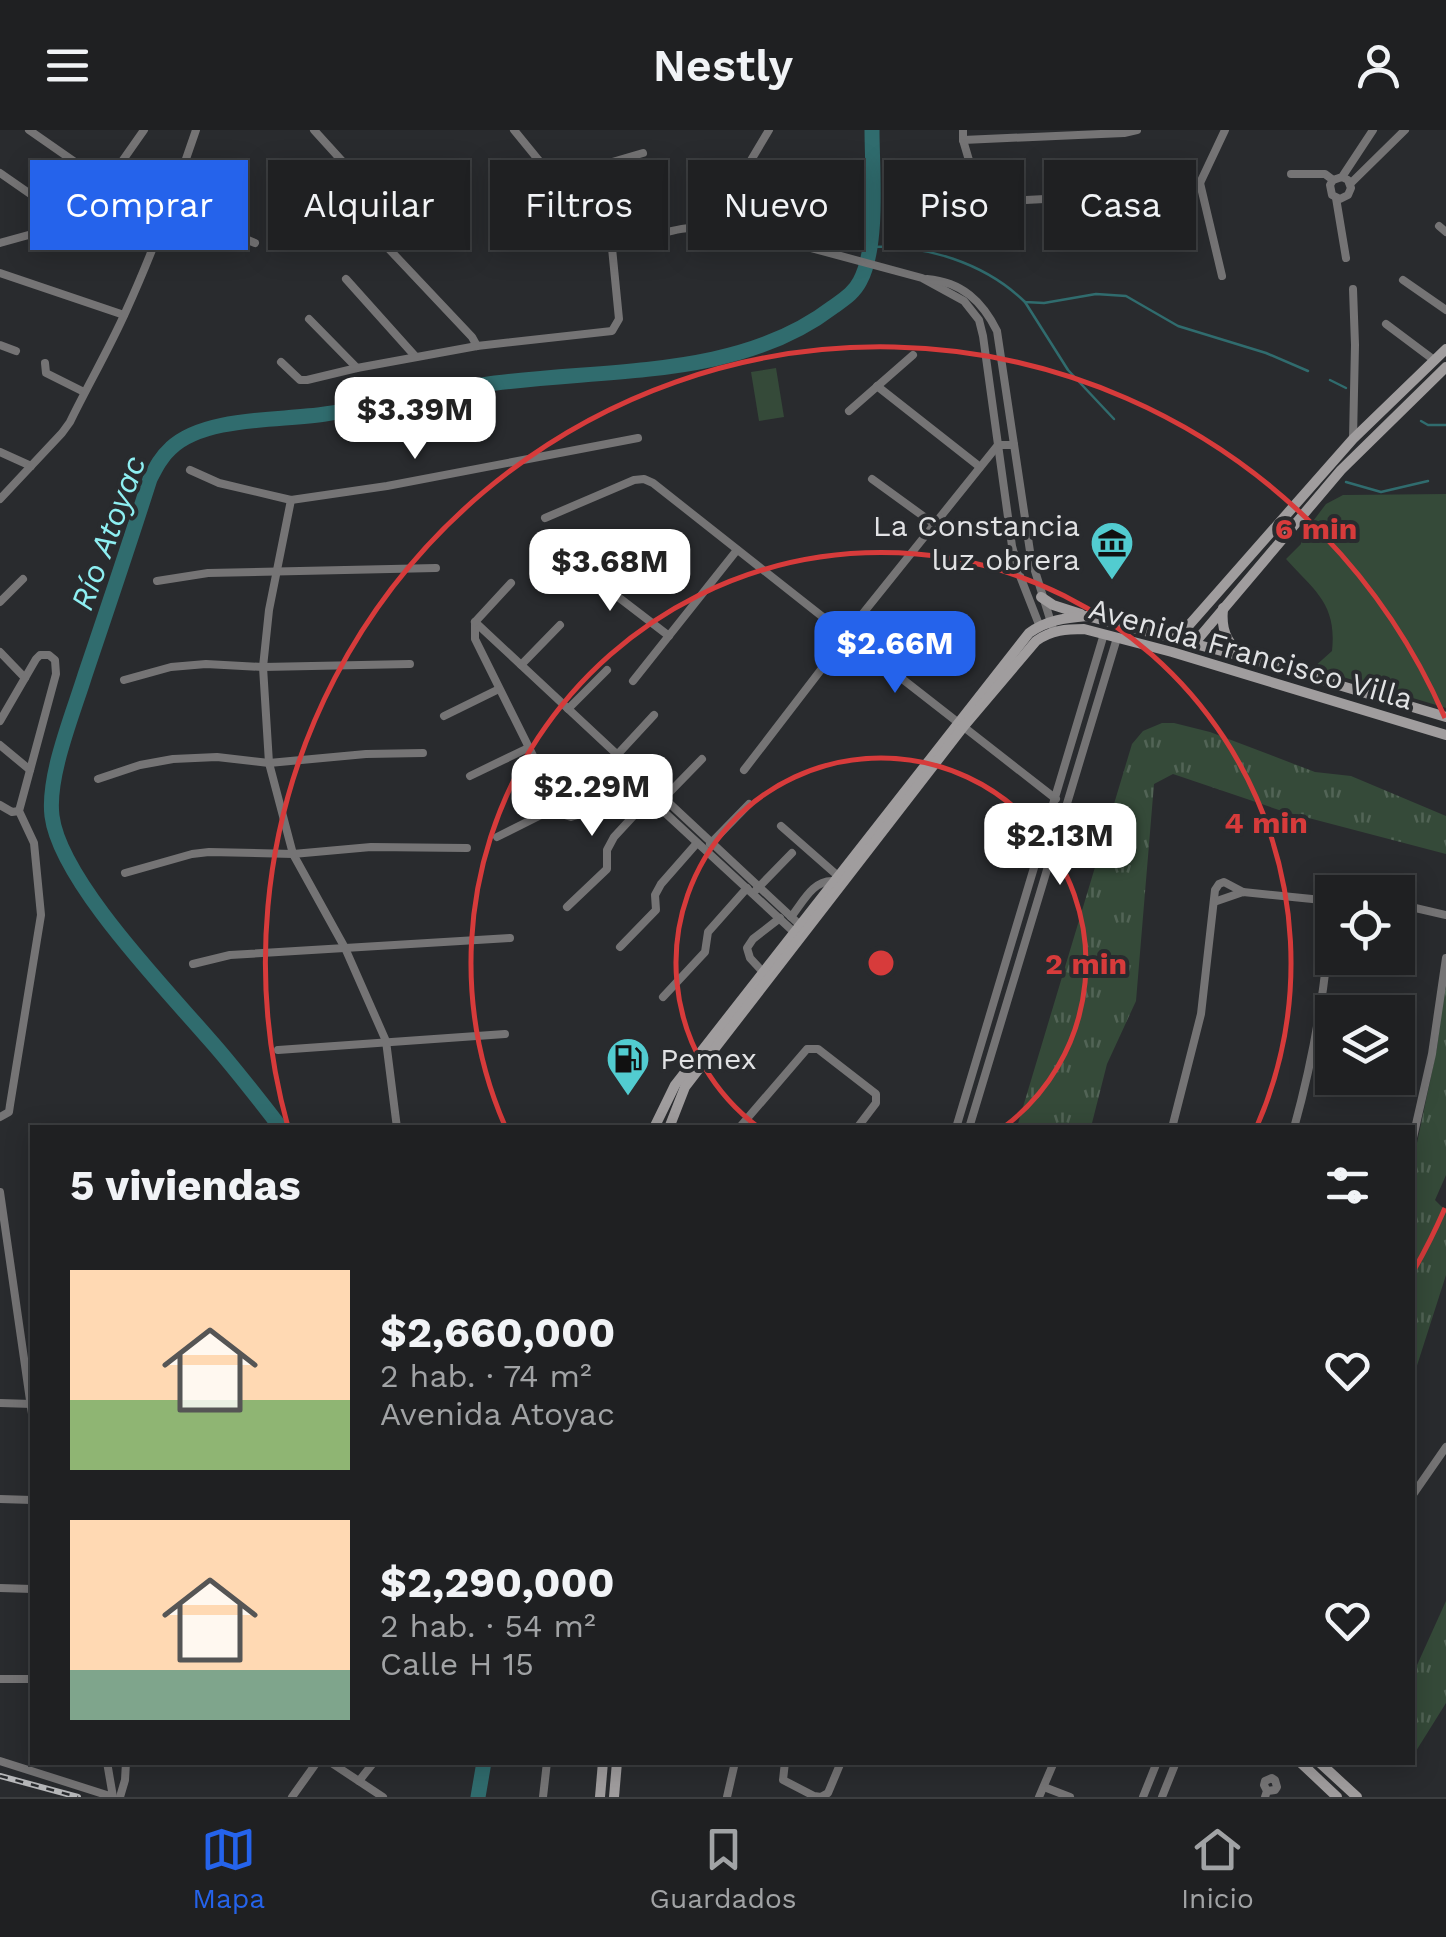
<!DOCTYPE html>
<html lang="es">
<head>
<meta charset="utf-8">
<style>
  :root { --surface:#1f2022; --page:#27282a; --text:#f1f3f6; --muted:#a1a3a5; --line:#3c3e40; --accent:#2563eb }
  body { margin:0; font-family:"Work Sans",sans-serif; background:var(--page); color:var(--text); height:100vh; display:flex; flex-direction:column; font-size:38px; white-space:nowrap }
  * { box-sizing:border-box; margin:0 }
  p { font-size:32px; color:var(--muted) }
  .icon { flex:none; width:55px; height:55px; fill:none; stroke:currentColor; stroke-width:2; stroke-linecap:round; stroke-linejoin:round }
  .map { position:relative; flex:1; overflow:hidden }
  .panel { position:absolute; left:30px; top:995px; width:1385px; height:640px; display:flex; flex-direction:column; background:var(--surface); border-radius:0px; box-shadow:0 5px 25px #0003,0 0 0 2px var(--line) }
  .panel>* { flex:none }
  .top-card { position:absolute; left:30px; top:30px; width:1388px; height:90px; display:flex; gap:20px }
  .fabs { position:absolute; left:1315px; top:745px; display:grid; gap:20px }
  .fabs a { display:grid; place-items:center; width:100px; height:100px; border-radius:0px; background:var(--surface); box-shadow:0 5px 25px #0003,0 0 0 2px var(--line); font-size:50px }
  .price { position:absolute; translate:-50% -85px; padding:0 22px; border-radius:20px; background:#fff; color:#222; font-size:32px; line-height:65px; filter:drop-shadow(0 2px 5px #0008) }
  .price::after { content:''; position:absolute; left:50%; top:60px; width:30px; height:22px; margin-left:-15px; background:inherit; clip-path:polygon(0 0,100% 0,50% 100%) }
  .price.active { background:var(--accent); color:#fff }
  ul { padding:0; list-style:none }
  li { display:flex; align-items:center; gap:30px; height:250px; padding:0 40px }
  li span { display:grid; place-items:center; flex:none; width:280px; height:200px; border-radius:0px; color:#555 }
  li>.icon { margin-inline-start:auto }
  span .icon { width:120px; height:120px; fill:#fffc; stroke-width:1 }
  li b { font-size:42px }
  h2 { display:flex; justify-content:space-between; align-items:center; height:120px; padding:0 40px; font-size:42px }
  .pill { padding:0 35px; border-radius:0px; background:var(--surface); box-shadow:0 5px 25px #0003,0 0 0 2px var(--line); font-size:35px; line-height:90px }
  .pill.active { background:var(--accent); color:#fff }
  header { display:flex; justify-content:space-between; align-items:center; height:130px; padding:0 40px; background:var(--surface); font-size:45px; font-weight:600 }
  .tab-bar { display:flex; justify-content:space-around; align-items:center; height:140px; border-top:2px solid var(--line); background:var(--surface); font-size:28px; color:var(--muted) }
  .tab-bar a { display:grid; justify-items:center; gap:5px }
  .tab-bar .active { color:var(--accent) }
  .map>svg:first-child { display:block }
  .grass { fill:url(#grass-tufts) }
  .green { fill:#354a39 }
  .lines { fill:none; stroke-linecap:round; stroke-linejoin:round }
  .stream { stroke:#306c6e; stroke-width:2.5 }
  .river { stroke:#306c6e; stroke-width:15 }
  .street { stroke:#757475; stroke-width:8 }
  .secondary { stroke:#a09d9e; stroke-width:10 }
  .rail-casing { stroke:#b7b8ba; stroke-width:6 }
  .rail { stroke:#292b2e; stroke-width:2.5; stroke-dasharray:8; stroke-linecap:butt }
  .ring { fill:none; stroke:#d73b3b; stroke-width:5 }
  .labels { text-anchor:middle; stroke-width:8; stroke-linejoin:round; paint-order:stroke }
  .poi-label { font-size:30px; fill:#e1e2e4; stroke:#292b2e; text-anchor:end }
  .street-label { font-size:30px; fill:#e1e2e4; stroke:#292b2e }
  .water-label { font-size:32px; font-style:italic; fill:#8eeff2; stroke:#292b2e }
  .centre { fill:#d73b3b; stroke:#292b2e; stroke-width:5 }
  .ring-label { font-size:30px; text-anchor:middle; font-weight:bold; fill:#d73b3b; stroke:#292b2e; stroke-width:8; stroke-linejoin:round; paint-order:stroke }
</style>
</head>
<body>
<header><svg class="icon" aria-label="menu" viewBox="0 0 24 24"><path d="M4 6h16M4 12h16M4 18h16"/></svg>Nestly<svg class="icon" aria-label="person" viewBox="0 0 24 24"><circle cx="12" cy="8" r="4"/><path d="M4 21q1-7 8-7t8 7"/></svg></header>
<div class="map">
<svg width="1446" height="1667" viewBox="0 0 1446 1667">
  <defs>
    <pattern id="grass-tufts" width="24" height="20" patternUnits="userSpaceOnUse" patternTransform="scale(2.5)"><rect width="24" height="20" fill="#354a39"/><path d="M3 7l-1-3M5 7V3M7 7l1-3M15 17l-1-3M17 17v-4M19 17l1-3" fill="none" stroke="#526456"/></pattern>
  </defs>
  <rect width="100%" height="100%" fill="#292b2e"/>
  <g class="grass">
    <path d="M1162,593h12l36,9 105,40 36,4 95,40v38l-164,-43 -109,-37 -19,10 -18,217 -29,63 -16,63h-74l115,-383 11,-13z"/>
    <path d="M1446,845v200l-11,25 11,11v64l-33,103v-216l24,-114z"/>
    <path d="M1446,1471v102l-30,48 -3,1v-78z"/>
  </g>
  <g class="green">
    <path d="M776,238l8,49 -25,4 -8,-49z"/>
    <path d="M1446,364v214l-133,-40 19,-17c5,-47 -17,-60 -46,-92l15,-15v-7l25,-33 17,-9z"/>
  </g>
  <g class="lines">
    <g class="stream">
      <path d="M869,117c56,-3 116,16 156,55l19,1 52,-9 30,2 52,30 88,27 42,18"/>
      <path d="M1025,172l43,68 46,49"/>
      <path d="M1330,250l16,8"/>
      <path d="M1421,291l7,4h18"/>
      <path d="M1346,352l35,10 47,-11"/>
    </g>
    <g class="river">
      <path d="M281,998c-24,-31 -47,-61 -72,-89 -44,-51 -149,-159 -157,-223 -5,-40 21,-102 33,-141 22,-65 44,-130 65,-196 6,-12 11,-22 21,-31 34,-32 109,-27 154,-34 52,-7 104,-21 157,-29 116,-18 253,-3 351,-78 11,-8 21,-14 27,-26 19,-35 12,-111 12,-151"/>
      <path d="M478,1667l6,-35"/>
    </g>
    <g class="street">
      <path d="M29,0l79,55"/>
      <path d="M314,0l58,64"/>
      <path d="M514,0l40,49 44,64 14,5"/>
      <path d="M963,0v10l16,54 10,8 191,-10 9,-1 11,-8"/>
      <path d="M963,10l161,-7 13,-3"/>
      <path d="M0,43l72,50"/>
      <path d="M1291,44h34l8,6"/>
      <path d="M1342,47l6,3 3,8 -3,7 -8,4 -8,-4 -2,-10 3,-5 9,-3 31,-47"/>
      <path d="M554,49l89,-26"/>
      <path d="M1350,54l55,-54"/>
      <path d="M1336,68l10,60"/>
      <path d="M170,78l85,35"/>
      <path d="M713,94l56,-94"/>
      <path d="M1439,96l7,6"/>
      <path d="M371,100l101,107 5,9"/>
      <path d="M0,113l72,-20 11,-6 61,-87"/>
      <path d="M612,118c44,-13 78,-27 125,-20l185,50 42,23 15,19 4,16 29,210 8,30 20,51"/>
      <path d="M0,143l124,42"/>
      <path d="M1222,146l-22,-93 25,-53"/>
      <path d="M346,149l69,77"/>
      <path d="M927,149c35,3 55,22 70,52l34,227 23,74"/>
      <path d="M1403,150l43,30"/>
      <path d="M1353,159l2,56 -2,94"/>
      <path d="M309,189l48,49"/>
      <path d="M1386,194l48,36"/>
      <path d="M0,215l16,6"/>
      <path d="M281,232l19,18h7l50,-12 120,-22 135,-15 7,-12 -7,-71"/>
      <path d="M45,233l1,10 38,19"/>
      <path d="M877,256l103,81"/>
      <path d="M849,281l64,-56"/>
      <path d="M0,322l31,14"/>
      <path d="M190,340l29,13 72,17 96,-14 251,-48"/>
      <path d="M872,349l62,45"/>
      <path d="M0,369l62,-66 8,-11c18,-37 39,-73 56,-111 27,-59 49,-119 70,-181"/>
      <path d="M291,370l-22,110 -6,57 6,96 24,91 52,94 41,93 11,87"/>
      <path d="M545,388l89,-38 10,-1 9,4 185,146"/>
      <path d="M579,437l90,69"/>
      <path d="M157,451l51,-8 228,-5"/>
      <path d="M0,472l23,-23"/>
      <path d="M475,492l326,304"/>
      <path d="M475,492v17l87,175 9,3 13,-4 45,-47"/>
      <path d="M475,492l36,-39"/>
      <circle cx="846" cy="506" r="10"/>
      <path d="M852,497l146,-182h16"/>
      <path d="M855,512l201,157"/>
      <path d="M0,522l25,26"/>
      <path d="M521,535l39,-40"/>
      <path d="M124,550l47,-13 35,-3 57,3 147,-3"/>
      <path d="M633,551l104,-131"/>
      <path d="M568,579l39,-39"/>
      <path d="M444,586l55,-27"/>
      <path d="M0,591l36,-62 4,-4h9l6,5 1,14 -37,137 15,32 7,72 -31,190 -1,7 -9,5"/>
      <path d="M0,615l30,25"/>
      <path d="M617,625l37,-40"/>
      <path d="M744,640l96,-125"/>
      <path d="M622,643l173,160"/>
      <path d="M470,646l58,-28"/>
      <path d="M98,649l42,-14 33,-6 44,-2 52,6 97,-9 57,-1"/>
      <path d="M663,669l39,-40"/>
      <path d="M0,675l12,7 7,-1"/>
      <path d="M781,696l57,50"/>
      <path d="M497,707l60,-30"/>
      <path d="M710,714l39,-40"/>
      <path d="M125,743l67,-19 17,-2 84,2 78,-7 96,1"/>
      <path d="M756,760l36,-37"/>
      <path d="M1214,772l29,-10 89,9"/>
      <path d="M1398,774l48,11"/>
      <path d="M567,777l40,-38v-19l7,-13 36,-39"/>
      <path d="M791,787c12,-15 22,-37 42,-36"/>
      <path d="M620,817l36,-37 -1,-15 6,-11 36,-41"/>
      <path d="M193,834l37,-9 280,-17"/>
      <path d="M763,842l-13,-14 -3,-10 6,-9 27,-21"/>
      <path d="M663,867l42,-45 3,-20 39,-44"/>
      <path d="M278,920l227,-16"/>
      <path d="M739,998l68,-79h11l58,45v9l-19,25"/>
      <path d="M956,998l148,-494"/>
      <path d="M969,998l148,-490"/>
      <path d="M1172,998l29,-114 14,-124 4,-6 5,-2 19,10"/>
      <path d="M1294,998c21,-75 33,-149 38,-227"/>
      <path d="M1412,1012l20,-88 14,-96"/>
      <path d="M0,1062l32,222"/>
      <path d="M0,1273l32,1"/>
      <path d="M1412,1366l34,-49"/>
      <path d="M0,1369l32,1"/>
      <path d="M0,1458l32,1"/>
      <path d="M0,1549h32"/>
      <path d="M0,1631l113,36 -6,-35"/>
      <path d="M330,1632l53,35"/>
      <path d="M785,1632l-2,18 31,16 7,1"/>
      <path d="M359,1651l15,-19"/>
      <path d="M1044,1657l26,10"/>
      <path d="M120,1667l5,-17 1,-18"/>
      <path d="M292,1667l25,-35"/>
      <path d="M543,1667l4,-35"/>
      <path d="M727,1667l8,-35"/>
      <path d="M821,1667l7,-4 13,-31"/>
      <path d="M1039,1667l15,-35"/>
      <path d="M1143,1667l14,-35"/>
      <path d="M1162,1667l14,-35"/>
      <path d="M1265,1667l2,-6 -3,-6 1,-4 7,-3 3,2 2,7 -2,3 -8,1"/>
    </g>
    <g class="secondary">
      <path d="M1041,467l12,8 28,9"/>
      <path d="M1223,478c-2,22 3,32 17,47"/>
      <path d="M1175,511l178,-202 93,-90"/>
      <path d="M1192,516l149,-176 105,-103"/>
      <path d="M654,998l21,-43 354,-452c18,-13 36,-15 58,-17l154,40 205,61"/>
      <path d="M669,998l16,-41 279,-361 72,-85c15,-11 31,-12 48,-12l88,23 274,83"/>
      <path d="M1300,1632l37,35"/>
      <path d="M1319,1632l38,35"/>
      <path d="M600,1667l3,-35"/>
      <path d="M614,1667l3,-35"/>
    </g>
    <defs>
      <path id="rail" d="M0,1646l78,21"/>
    </defs>
    <use href="#rail" class="rail-casing"/>
    <use href="#rail" class="rail"/>
  </g>
  <g class="ring">
    <path d="M758 997A205 205 0 1 1 1004 997"/>
    <path d="M505 996A410 410 0 1 1 1257 996"/>
    <path d="M1445 1078A615 615 0 0 1 1414 1140M288 997A615 615 0 0 1 1445 588"/>
  </g>
  <defs>
    <symbol id="museum-pin" viewBox="-11 -11 22 30"><path d="M0 17L-7.5 6A9.5 9.5 0 1 1 7.5 6Z" fill="#52ccd0" stroke="#292b2e"/><path d="M0-6L6-3V-2H-6V-3ZM-5-1h2V3h-2ZM-1-1h2V3h-2ZM3-1h2V3H3ZM-6 4H6V6H-6Z" fill="#111"/></symbol>
    <symbol id="fuel-pin" viewBox="-11 -11 22 30"><path d="M0 17L-7.5 6A9.5 9.5 0 1 1 7.5 6Z" fill="#52ccd0" stroke="#292b2e"/><path d="M-5.5-6h7V0h2V4h1.3V-2.5L3-4.5l.8-.8L6-3V5H2.5V1h-1V6h-7ZM-4.2-4.7v3.2H.2V-4.7Z" fill="#111"/></symbol>
  </defs>
  <g fill-rule="evenodd">
    <use href="#museum-pin" x="1087" y="388" width="50" height="68"/>
    <use href="#fuel-pin" x="603" y="904" width="50" height="68"/>
  </g>
  <g class="labels">
    <g class="poi-label">
      <text x="1080" y="406">La Constancia<tspan x="1080" dy="34">luz obrera</tspan></text>
      <text x="660" y="939" text-anchor="start">Pemex</text>
    </g>
    <g class="street-label">
      <text transform="translate(1251 524) rotate(16)" y="10">Avenida Francisco Villa</text>
    </g>
    <g class="water-label">
      <text transform="translate(108 403) rotate(-70)" y="11">Río Atoyac</text>
    </g>
  </g>
  <circle cx="881" cy="833" r="15" class="centre"/>
  <g class="ring-label">
    <text x="1316" y="409">6 min</text>
    <text x="1266" y="703">4 min</text>
    <text x="1086" y="844">2 min</text>
  </g>
</svg>
<div class="fabs">
<a><svg class="icon" aria-label="locate" viewBox="0 0 24 24"><circle cx="12" cy="12" r="6"/><path d="M12 2v4M12 18v4M2 12h4M18 12h4"/></svg></a>
<a><svg class="icon" aria-label="layers" viewBox="0 0 24 24"><path d="M12 4l9 5-9 5-9-5zM3 14l9 5 9-5"/></svg></a>
</div>
<b class="price" style="left:415px;top:332px">$3.39M</b>
<b class="price" style="left:610px;top:484px">$3.68M</b>
<b class="price active" style="left:895px;top:566px">$2.66M</b>
<b class="price" style="left:592px;top:709px">$2.29M</b>
<b class="price" style="left:1060px;top:758px">$2.13M</b>
<div class="top-card">
<a class="pill active">Comprar</a>
<a class="pill">Alquilar</a>
<a class="pill">Filtros</a>
<a class="pill">Nuevo</a>
<a class="pill">Piso</a>
<a class="pill">Casa</a>
</div>
<section class="panel">
<h2>5 viviendas<svg class="icon" aria-label="filters" viewBox="0 0 24 24"><path d="M4 7h16M4 17h16"/><circle cx="9" cy="7" r="2"/><circle cx="15" cy="17" r="2"/></svg></h2>
<ul>
<li><span style="background:linear-gradient(#ffd9b3 65%,#8fb573 0)"><svg class="icon" aria-label="home" viewBox="0 0 24 24"><path d="M3 11l9-7 9 7M6 9v11h12V9"/></svg></span><div><b>$2,660,000</b><p>2 hab. · 74 m²</p><p>Avenida Atoyac</p></div><svg class="icon" aria-label="heart" viewBox="0 0 24 24"><path d="M12 20l-8-8c-3-5 5-10 8-4 3-6 11-1 8 4z"/></svg></li>
<li><span style="background:linear-gradient(#ffd9b3 75%,#7fa58c 0)"><svg class="icon" aria-label="home" viewBox="0 0 24 24"><path d="M3 11l9-7 9 7M6 9v11h12V9"/></svg></span><div><b>$2,290,000</b><p>2 hab. · 54 m²</p><p>Calle H 15</p></div><svg class="icon" aria-label="heart" viewBox="0 0 24 24"><path d="M12 20l-8-8c-3-5 5-10 8-4 3-6 11-1 8 4z"/></svg></li>
</ul>
</section>
</div>
<nav class="tab-bar">
<a class="active"><svg class="icon" aria-label="map" viewBox="0 0 24 24"><path d="M3 6l6-2 6 2 6-2v14l-6 2-6-2-6 2zM9 4v14M15 6v14"/></svg>Mapa</a>
<a><svg class="icon" aria-label="saved" viewBox="0 0 24 24"><path d="M7 4h10v16l-5-4-5 4z"/></svg>Guardados</a>
<a><svg class="icon" aria-label="home" viewBox="0 0 24 24"><path d="M3 11l9-7 9 7M6 9v11h12V9"/></svg>Inicio</a>
</nav>
</body>
</html>
